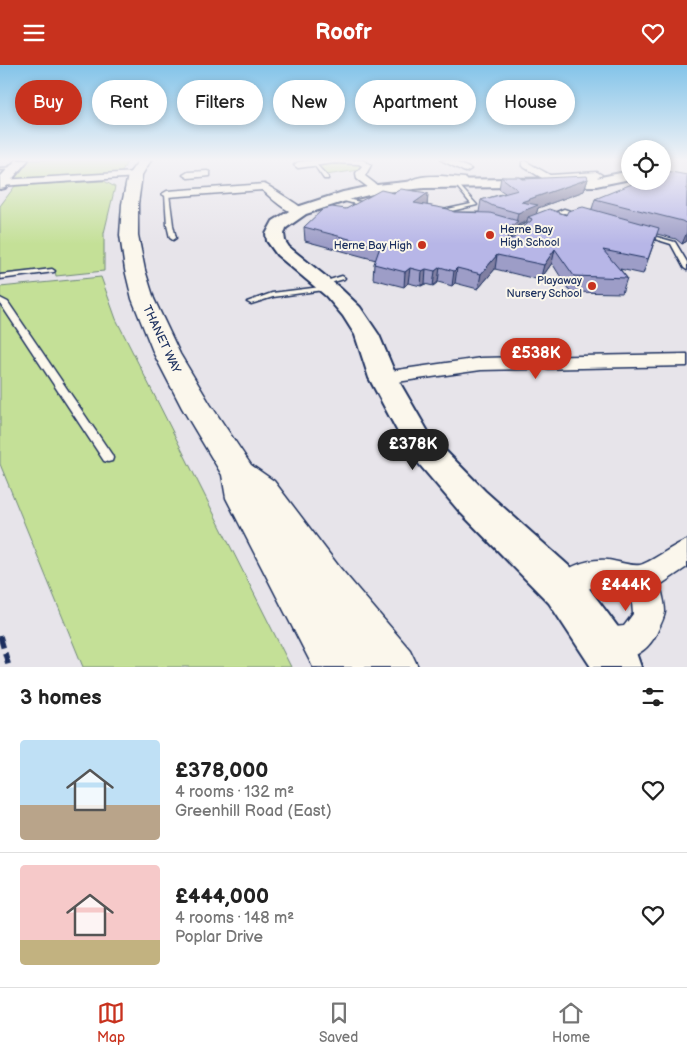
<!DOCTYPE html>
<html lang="en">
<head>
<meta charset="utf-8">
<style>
  :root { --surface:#fff; --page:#f2f2f2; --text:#222; --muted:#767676; --line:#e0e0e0; --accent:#c8321e }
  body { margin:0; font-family:"Balsamiq Sans",sans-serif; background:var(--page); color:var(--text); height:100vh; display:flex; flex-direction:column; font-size:19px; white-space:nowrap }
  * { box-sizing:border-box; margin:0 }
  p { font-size:16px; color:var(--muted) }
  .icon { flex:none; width:28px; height:28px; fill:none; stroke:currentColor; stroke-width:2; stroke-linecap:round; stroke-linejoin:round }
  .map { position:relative; height:602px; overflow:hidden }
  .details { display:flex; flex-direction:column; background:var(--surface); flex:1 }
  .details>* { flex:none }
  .banner { position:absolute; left:15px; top:15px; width:658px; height:45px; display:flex; gap:10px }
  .fabs { position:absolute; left:621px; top:75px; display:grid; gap:10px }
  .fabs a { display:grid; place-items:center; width:50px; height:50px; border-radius:50%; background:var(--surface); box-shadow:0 2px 8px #0003; font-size:25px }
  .price { position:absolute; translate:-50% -42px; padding:0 11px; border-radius:18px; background:var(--accent); color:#fff; font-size:16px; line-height:32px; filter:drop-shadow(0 1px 2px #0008) }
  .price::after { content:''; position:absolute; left:50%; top:30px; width:15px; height:11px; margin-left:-8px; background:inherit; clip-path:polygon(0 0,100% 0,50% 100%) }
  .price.on { background:#222; color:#fff }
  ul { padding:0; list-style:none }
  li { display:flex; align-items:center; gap:15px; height:125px; padding:0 20px }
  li+li { border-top:1px solid var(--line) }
  li span { display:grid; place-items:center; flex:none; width:140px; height:100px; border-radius:5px; color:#555 }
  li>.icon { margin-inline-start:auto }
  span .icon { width:60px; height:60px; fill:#fffc; stroke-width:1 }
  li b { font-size:21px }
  h2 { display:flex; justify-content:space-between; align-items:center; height:60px; padding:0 20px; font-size:21px }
  .pill { padding:0 18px; border-radius:22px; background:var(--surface); box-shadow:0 2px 8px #0003; font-size:18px; line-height:45px }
  .pill.on { background:var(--accent); color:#fff }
  header { display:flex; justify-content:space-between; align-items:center; height:65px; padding:0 20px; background:var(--accent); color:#fff; font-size:22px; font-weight:700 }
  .tabs { display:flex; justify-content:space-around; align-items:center; height:70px; border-top:1px solid var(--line); background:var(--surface); font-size:14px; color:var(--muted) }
  .tabs a { display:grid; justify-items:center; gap:2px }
  .tabs .on { color:var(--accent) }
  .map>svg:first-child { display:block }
  .green { fill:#c4e097; stroke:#70887a }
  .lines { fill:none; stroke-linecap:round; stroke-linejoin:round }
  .lane-casing { stroke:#1b2f5e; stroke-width:3 }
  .street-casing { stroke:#1b2f5e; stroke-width:3 }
  .secondary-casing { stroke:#1b2f5e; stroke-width:4 }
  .primary-casing { stroke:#1b2f5e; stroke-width:3 }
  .lane { fill:#fbf7ec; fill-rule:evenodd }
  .street { fill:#fbf7ec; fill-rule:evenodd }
  .secondary { fill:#fbf7ec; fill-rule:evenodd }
  .primary { fill:#fbf7ec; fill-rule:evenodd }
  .rail { stroke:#1b2f5e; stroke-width:5.5; stroke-dasharray:12 5.5; stroke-linecap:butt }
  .wall { fill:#9d9dc7; stroke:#1b2f5e; fill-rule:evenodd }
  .shaded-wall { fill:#807fa2; stroke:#1b2f5e }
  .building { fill:#b7b6e7; stroke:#1b2f5e }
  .poi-dot { fill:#c8321e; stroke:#fbf7ec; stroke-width:2 }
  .labels { text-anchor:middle; stroke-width:4; stroke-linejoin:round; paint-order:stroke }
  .far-poi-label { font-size:11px; fill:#1b2f5e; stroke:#fbf7ec; text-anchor:end }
  .street-label { font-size:12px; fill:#1b2f5e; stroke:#fbf7ec }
</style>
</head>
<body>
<header><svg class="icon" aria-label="menu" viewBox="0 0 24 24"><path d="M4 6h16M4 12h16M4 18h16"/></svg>Roofr<svg class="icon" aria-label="heart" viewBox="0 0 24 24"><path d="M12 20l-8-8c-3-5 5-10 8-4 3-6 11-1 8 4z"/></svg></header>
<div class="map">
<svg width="687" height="602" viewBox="0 0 687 602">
  <rect width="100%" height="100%" fill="#e7e4ea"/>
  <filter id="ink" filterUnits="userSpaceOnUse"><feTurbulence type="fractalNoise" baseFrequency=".02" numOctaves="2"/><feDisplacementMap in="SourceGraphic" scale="10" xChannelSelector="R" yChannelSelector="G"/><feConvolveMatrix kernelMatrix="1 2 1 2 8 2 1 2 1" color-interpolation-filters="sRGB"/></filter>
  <g filter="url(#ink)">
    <g class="green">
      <path d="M28,95h100l-8,15 -111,7z"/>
      <path d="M346,96l17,3 -4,6 -33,5 -8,-10z"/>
      <path d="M104,116l11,6 -11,46v38l-48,5 -1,-6 -55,4v-68l15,-20z"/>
      <path d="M101,212l15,42 175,348h-208l-83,-203v-177z"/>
    </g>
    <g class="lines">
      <defs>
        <g id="lane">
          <path d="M312,97h2l14,15v2h-4z"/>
          <path d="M15,102l-1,2 -14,1v-2z"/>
          <path d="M456,117l21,23 -30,7 -3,5h-4l-1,-1 4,-6 28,-6 -17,-21z"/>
          <path d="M167,128l2,1 4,31 3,13 -3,2 -3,-2 -3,-13 -2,-31z"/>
          <path d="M338,132l31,7 1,1 -3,2 -31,-8v-1z"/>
          <path d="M564,144l18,6 -3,2 -15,-4 -16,6 -3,-2z"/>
          <path d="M534,155l3,2 -1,1 -18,8 -5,-1z"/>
          <path d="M642,168l33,9 12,20v8l-3,-2 -13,-24 -29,-9z"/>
          <path d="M52,204l3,2 -1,1 -54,7v-4z"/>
          <path d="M342,211l3,2 -1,1 -21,6 -3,-2z"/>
          <path d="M329,221l2,1v2l-58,8 -22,7 -4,-2 25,-9z"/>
          <path d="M0,233l8,4 104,153 1,3 -1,3 -4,1 -4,-1 -104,-158z"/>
        </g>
        <g id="street">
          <path d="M317,95h46l8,5 -6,11 17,13 -1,2h-8l-16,-12 -1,-6 6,-7 -3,-2 -25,-1 -36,5 -4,-3 4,-3z"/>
          <path d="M441,95h10l20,9 -5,3 -3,-1z"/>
          <path d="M525,96l25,14 47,-3 5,3 -5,3 -39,2 4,4 -5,3 -35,-21v-4z"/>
          <path d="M207,106l3,1v4l-22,2 -5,-3 5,-3z"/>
          <path d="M135,107l5,3 -2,2 -138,9 1,-6z"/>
          <path d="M442,111l23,2 4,5 -5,3 -5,-3 -25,-1 -13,1 -11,5 -5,-3c9,-10 25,-9 37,-9z"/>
          <path d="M264,119c4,1 39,24 42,27l-2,2c-15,4 -32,-15 -42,-23l-95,7 -5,-3 5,-3z"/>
          <path d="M687,289v12l-206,4 -98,14 -7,-2 -3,-4 3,-4 7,-2 98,-14z"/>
          <path d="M687,475v27l-27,18c2,8 5,18 5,27 -1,6 -4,12 -7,18 -11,27 -38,36 -64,25l-5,-11 5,-11 11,-5 19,-2 9,-12 -2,-24c-13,-2 -30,-7 -43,-1 -8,4 -15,10 -24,14l-10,-4 -5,-10c9,-20 37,-31 59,-29 10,1 26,8 35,4 15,-6 28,-18 44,-24z"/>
        </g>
        <g id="secondary">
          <path d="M16,95h12l-23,28 -5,1v-12z"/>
          <path d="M630,106v8l-34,7 -172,2 -47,5 -25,6 -46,15 -20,14 -2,6 1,7 4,6 51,41 20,19 19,28 18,43 33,57 55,56 94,84 56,75 6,17h-50l-42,-64 -90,-92 -51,-60 -39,-73 -14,-43 -12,-19 -17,-20 -49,-41 -10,-14 -1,-7 7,-13 21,-13 49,-16 34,-7 47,-5 172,-2z"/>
        </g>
        <path id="primary" d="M139,95h12l-9,15 -4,29v31l7,35 9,29 26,55 30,50 41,61 23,16 66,87 70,82 8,17h-105l-87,-169 -4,-23 -40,-67 -28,-54 -22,-55 -7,-29 -5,-35 2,-31 6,-29z"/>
      </defs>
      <use href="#lane" class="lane-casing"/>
      <use href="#street" class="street-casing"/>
      <use href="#secondary" class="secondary-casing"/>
      <use href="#primary" class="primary-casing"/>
      <use href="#lane" class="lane"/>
      <use href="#street" class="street"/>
      <use href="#secondary" class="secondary"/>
      <use href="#primary" class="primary"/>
      <path class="rail" d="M0,571l9,31"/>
    </g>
    <path class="wall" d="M687,110v66l-5,3 -6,-5 -19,-5 -14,40 -23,-5 7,9 -5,15 -52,-1 -18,-29 -12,17 -45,-11 -17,20 -23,-6 -3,3 -14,-4 -5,4 -8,-2 -4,2 -13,-3 -4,4 -31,-8 1,-15 2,-4 -71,-19 -1,-14 42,-18 48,-16h34l-1,12 27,7h25l2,-12 24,-7 -6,-4 2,-12 22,2h65l-4,12 -46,17 -2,6 30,1 26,-6 3,-10zM527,156v3l-13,14 -5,1 7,-5 2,-9z"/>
    <g class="shaded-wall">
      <path d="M588,114l-4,12 -46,17 -3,10 -3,1 -4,-2 -1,4 -9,4 -2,9 -9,6 -1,-4 4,-9 6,-4 2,-10 3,-11z"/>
      <path d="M428,128l-1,13 -13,-3z"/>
      <path d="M687,167v9l-5,3z"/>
      <path d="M555,184l-3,14 -12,17 4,-15z"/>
      <path d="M497,190l-2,14 -17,20 3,-15z"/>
      <path d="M440,202l-2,15 -5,4 2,-15z"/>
      <path d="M410,203l-2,15 -4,4 1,-15z"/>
      <path d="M457,203l-2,15 -3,3 2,-15z"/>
      <path d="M426,204l-1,15 -4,2 1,-15z"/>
    </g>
    <g class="building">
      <path d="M666,106l21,4v49l-5,-3 -87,-22 44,-18h23v-9z"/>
      <path d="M587,111l1,3 -67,23 17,3 -20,8 -25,-7 -12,-6 37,-10 -17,-13h19l3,2z"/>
      <path d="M401,124l27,4 -14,10 34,6 6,3 36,1 28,8 -8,6 -4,9 3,3 5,-1 4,-7 13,-10 1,-2 -4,-2 21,-8 17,6 2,-4 15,-4 76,21 -11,31 -45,-9 24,28 -53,-2 -19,-27 -11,16 -47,-10 -16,19 -24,-6 -3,3 -14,-4 -5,4 -9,-2 -4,2 -12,-3 -5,4 -31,-8 6,-17 -76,-20 19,-18 9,-2 14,2 35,-19 13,3z"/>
    </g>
  </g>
  <linearGradient id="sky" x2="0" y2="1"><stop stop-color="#83c4e9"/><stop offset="0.53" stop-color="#f4f3f6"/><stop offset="1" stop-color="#f4f3f6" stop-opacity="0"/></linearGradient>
  <rect width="687" height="179" fill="url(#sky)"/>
  <g class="poi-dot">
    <circle cx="490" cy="170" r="5"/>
    <circle cx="422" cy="180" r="5"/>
    <circle cx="592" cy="221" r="5"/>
  </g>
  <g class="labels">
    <g class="far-poi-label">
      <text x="500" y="168" text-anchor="start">Herne Bay<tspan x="500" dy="13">High School</tspan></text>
      <text x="412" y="184">Herne Bay High</text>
      <text x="582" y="219">Playaway<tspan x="582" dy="13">Nursery School</tspan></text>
    </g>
    <g class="street-label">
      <text transform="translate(162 274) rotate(65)" y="4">THANET WAY</text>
    </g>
  </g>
</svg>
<div class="fabs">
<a><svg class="icon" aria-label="locate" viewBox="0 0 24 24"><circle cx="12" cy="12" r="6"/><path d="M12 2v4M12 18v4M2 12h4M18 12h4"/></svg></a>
</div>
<b class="price" style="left:536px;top:315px">£538K</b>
<b class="price on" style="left:413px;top:406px">£378K</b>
<b class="price" style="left:626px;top:547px">£444K</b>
<div class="banner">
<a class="pill on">Buy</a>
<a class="pill">Rent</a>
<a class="pill">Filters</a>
<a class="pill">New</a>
<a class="pill">Apartment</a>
<a class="pill">House</a>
</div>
</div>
<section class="details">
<h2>3 homes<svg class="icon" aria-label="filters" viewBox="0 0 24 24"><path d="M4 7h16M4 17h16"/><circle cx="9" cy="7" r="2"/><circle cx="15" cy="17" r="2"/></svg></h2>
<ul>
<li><span style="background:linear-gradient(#bfe0f5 65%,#b9a48a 0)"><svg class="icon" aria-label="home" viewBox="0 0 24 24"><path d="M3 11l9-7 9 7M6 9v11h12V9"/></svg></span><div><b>£378,000</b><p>4 rooms · 132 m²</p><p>Greenhill Road (East)</p></div><svg class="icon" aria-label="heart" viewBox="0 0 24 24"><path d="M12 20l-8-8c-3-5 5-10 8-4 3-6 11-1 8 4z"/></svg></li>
<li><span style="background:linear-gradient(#f6c9c9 75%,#c2b280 0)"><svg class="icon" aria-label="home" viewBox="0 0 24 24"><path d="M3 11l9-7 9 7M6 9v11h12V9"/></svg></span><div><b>£444,000</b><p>4 rooms · 148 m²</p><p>Poplar Drive</p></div><svg class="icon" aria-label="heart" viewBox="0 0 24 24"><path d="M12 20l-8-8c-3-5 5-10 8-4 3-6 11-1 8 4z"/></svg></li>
</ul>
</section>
<nav class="tabs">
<a class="on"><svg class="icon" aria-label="map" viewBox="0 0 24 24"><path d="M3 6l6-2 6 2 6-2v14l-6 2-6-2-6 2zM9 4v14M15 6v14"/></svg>Map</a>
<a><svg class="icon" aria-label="saved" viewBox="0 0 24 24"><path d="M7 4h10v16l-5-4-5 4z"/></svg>Saved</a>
<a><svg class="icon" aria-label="home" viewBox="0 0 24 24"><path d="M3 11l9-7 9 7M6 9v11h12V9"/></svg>Home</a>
</nav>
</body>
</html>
